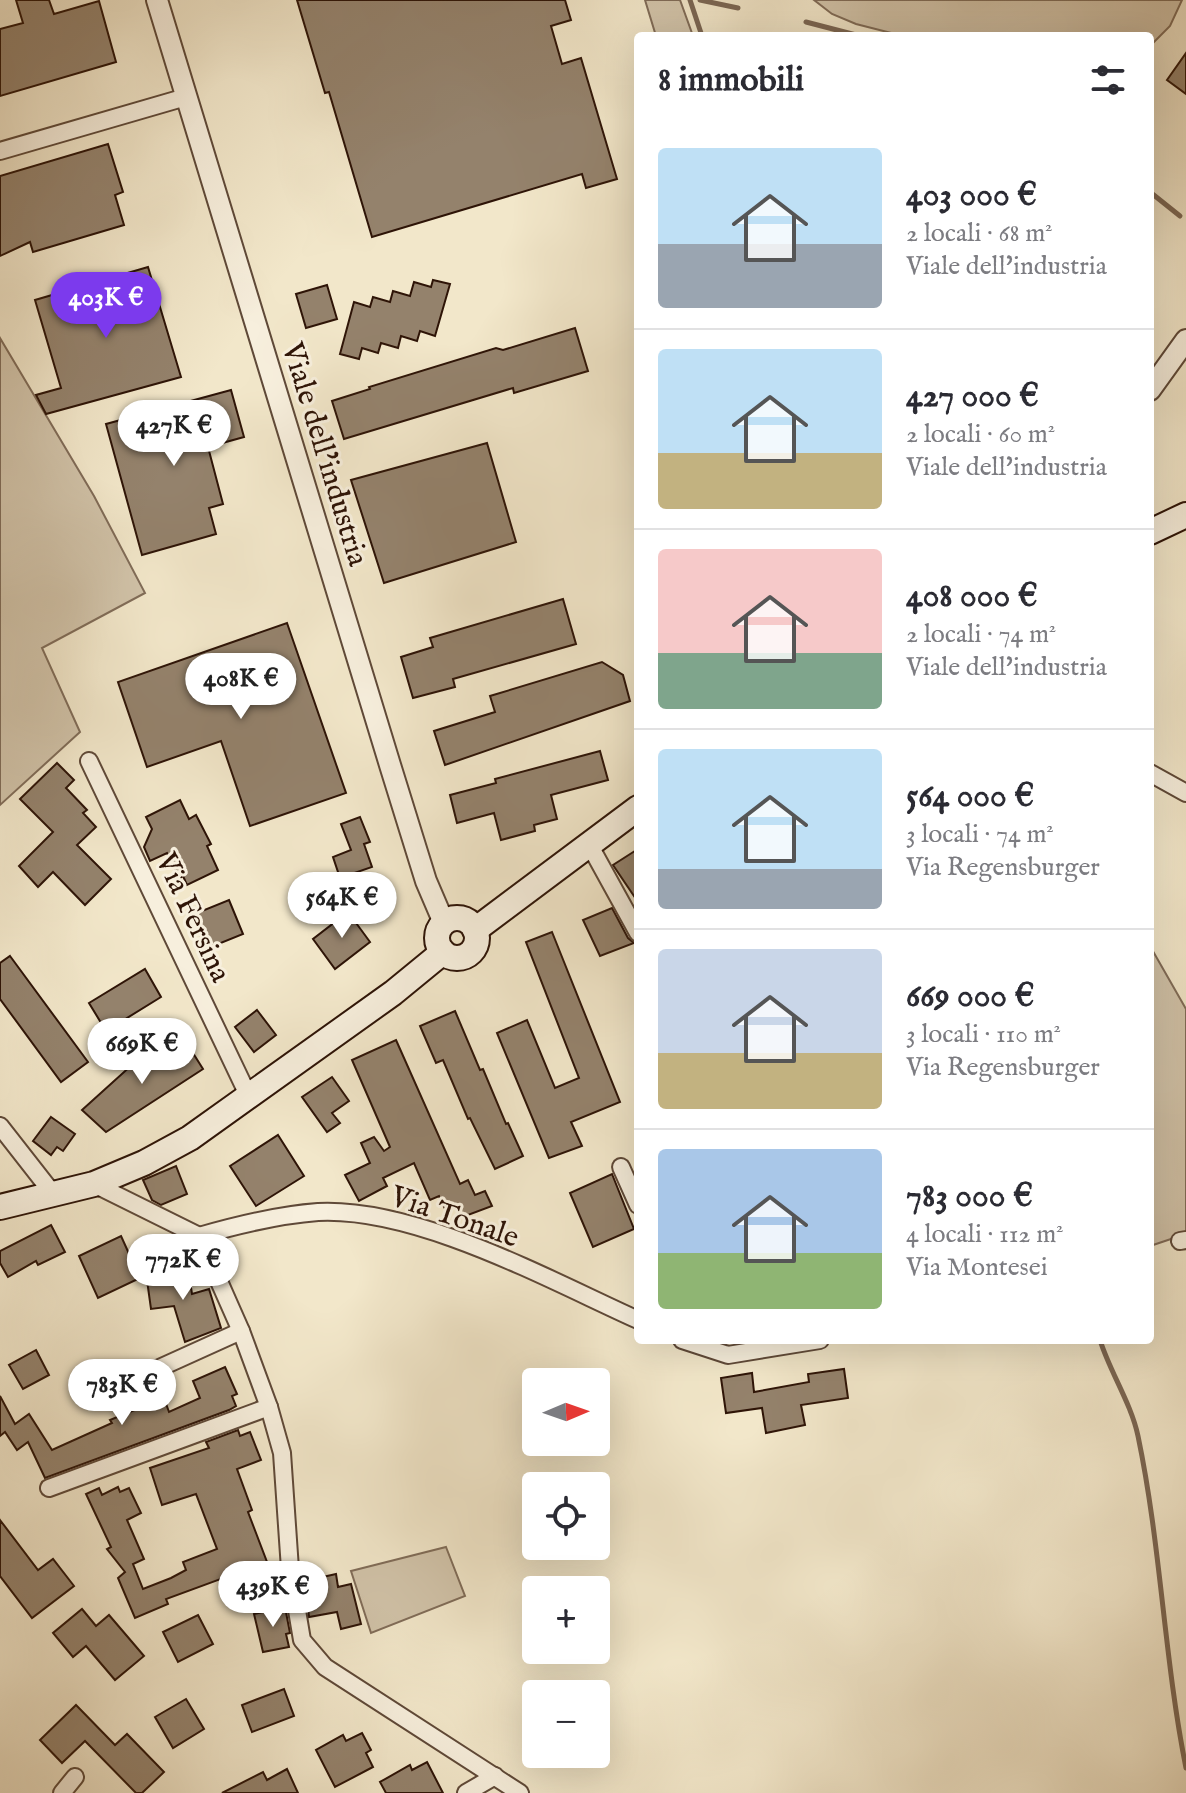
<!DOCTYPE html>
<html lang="it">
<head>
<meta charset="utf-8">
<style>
  :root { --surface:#fff; --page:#f2f2f3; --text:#2b2b33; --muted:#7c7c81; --line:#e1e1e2; --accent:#7c3aed }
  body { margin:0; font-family:"IM FELL English",serif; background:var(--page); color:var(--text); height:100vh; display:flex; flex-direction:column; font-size:30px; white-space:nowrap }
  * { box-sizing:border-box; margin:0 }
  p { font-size:26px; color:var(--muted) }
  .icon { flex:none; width:44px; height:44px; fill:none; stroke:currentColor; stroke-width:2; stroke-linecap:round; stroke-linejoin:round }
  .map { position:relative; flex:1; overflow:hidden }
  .details { position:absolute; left:634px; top:32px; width:520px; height:1312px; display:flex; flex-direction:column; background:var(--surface); border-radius:8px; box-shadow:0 8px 32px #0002 }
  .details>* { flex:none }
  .needle { width:52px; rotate:88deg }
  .fabs { position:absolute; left:522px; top:1368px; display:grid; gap:16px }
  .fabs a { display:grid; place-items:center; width:88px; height:88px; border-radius:8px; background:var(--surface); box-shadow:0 8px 32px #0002; font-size:40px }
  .price { position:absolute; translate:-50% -68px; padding:0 18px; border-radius:28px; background:#fff; color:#222; font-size:26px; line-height:52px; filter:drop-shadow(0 2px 4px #0008) }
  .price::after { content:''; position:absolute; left:50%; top:48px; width:24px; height:18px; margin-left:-12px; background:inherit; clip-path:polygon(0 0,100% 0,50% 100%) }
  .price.current { background:var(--accent); color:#fff }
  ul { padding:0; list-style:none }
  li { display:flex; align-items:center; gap:24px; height:200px; padding:0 24px }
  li+li { border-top:2px solid var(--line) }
  li span { display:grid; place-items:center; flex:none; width:224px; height:160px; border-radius:8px; color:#555 }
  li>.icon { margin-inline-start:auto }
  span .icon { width:96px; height:96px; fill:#fffc; stroke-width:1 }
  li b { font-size:34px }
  h2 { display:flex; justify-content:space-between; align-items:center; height:96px; padding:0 24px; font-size:34px }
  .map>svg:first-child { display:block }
  .green { fill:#d1c3a9; stroke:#806c58; stroke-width:2 }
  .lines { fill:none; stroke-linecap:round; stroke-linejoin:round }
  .stream { stroke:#7b6754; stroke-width:5 }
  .building { fill:#94826c; stroke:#2e1407; stroke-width:2 }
  .minor-casing { stroke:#5f4938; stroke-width:20 }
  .tertiary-casing { stroke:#5f4938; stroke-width:24 }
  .secondary-casing { stroke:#2e1407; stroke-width:28 }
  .minor { stroke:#f7efdd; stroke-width:16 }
  .tertiary { stroke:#f7efdd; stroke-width:20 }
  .secondary { stroke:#f7efdd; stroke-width:24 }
  .labels { text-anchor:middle; stroke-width:6; stroke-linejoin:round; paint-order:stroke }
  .street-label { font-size:30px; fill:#2e1407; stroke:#f7efdd }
</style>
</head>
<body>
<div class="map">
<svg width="1186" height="1793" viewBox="0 0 1186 1793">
  <rect width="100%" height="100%" fill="#f2e7ca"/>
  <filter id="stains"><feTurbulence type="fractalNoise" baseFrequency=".0025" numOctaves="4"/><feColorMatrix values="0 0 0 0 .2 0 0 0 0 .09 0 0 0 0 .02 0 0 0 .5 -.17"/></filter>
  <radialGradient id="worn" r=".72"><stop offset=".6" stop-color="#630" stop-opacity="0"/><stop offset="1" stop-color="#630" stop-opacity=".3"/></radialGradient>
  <g class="green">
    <path d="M645,0h35l13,36h-37z"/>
    <path d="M814,0h368l-12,26 -20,20v-10h-247l-47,-12 -24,-10z"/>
    <path d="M0,338l94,158 51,97 -103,55 38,84 -80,73z"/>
    <path d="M1150,946l36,63v225l-36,12z"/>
    <path d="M446,1547l19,49 -94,37 -20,-62z"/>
  </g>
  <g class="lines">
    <g class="stream">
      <path d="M690,0l12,36"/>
      <path d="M700,0l38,8"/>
      <path d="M806,22l54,14"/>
      <path d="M1150,192l30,24"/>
      <path d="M1100,1340c10,32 31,63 38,96 23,110 26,222 48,332"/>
    </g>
  </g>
  <g class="building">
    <path d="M16,0h33l5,14 45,-13 17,61 -116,34v-67l23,-6z"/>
    <path d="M297,0h268l6,20 -20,6 11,38 19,-6 36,121 -31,9 -4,-14 -210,63 -43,-145 -4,1z"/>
    <path d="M1186,53v41l-19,-14z"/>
    <path d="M108,144l15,48 -8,3 9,30 -91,27 -3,-10 -30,14v-80z"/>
    <path d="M148,267l33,110 -135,37 -10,-19 25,-7 -26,-88z"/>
    <path d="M433,280l17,4 -15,52 -15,-5 -3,10 -16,-5 -3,12 -17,-5 -3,10 -16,-5 -3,11 -19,-5 14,-52 16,5 3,-10 17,5 3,-11 17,5 4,-14 17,5z"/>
    <path d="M327,285l10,34 -31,9 -10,-34z"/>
    <path d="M575,328l13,43 -74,22 -1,-5 -169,51 -12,-38 38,-12 -1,-2 127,-39 7,2z"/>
    <path d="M231,390l13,47 -36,10 15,57 -14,4 7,26 -74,21 -36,-131z"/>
    <path d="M487,443l29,99 -132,41 -33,-103z"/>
    <path d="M563,599l13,45 -123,35 2,8 -42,11 -12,-41 32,-10 -3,-9z"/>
    <path d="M287,623l59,170 -96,33 -29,-85 -74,26 -29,-85z"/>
    <path d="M602,662l21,13 7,26 -185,64 -11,-34 61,-19 -5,-16z"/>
    <path d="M600,751l8,29 -57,15 6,24 -23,6 1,6 -34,9 -7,-27 -37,10 -7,-28 46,-12 -1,-4z"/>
    <path d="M57,763l17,17 -8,8 21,22 -4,3 13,14 -19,18 34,34 -26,26 -32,-33 -15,15 -19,-21 34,-34 -33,-33z"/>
    <path d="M180,800l9,19 7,-4 15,29 -4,2 11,24 -31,15 -4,-9 -3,2 -13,-25 -17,8 -6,-14 8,-18 -6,-12z"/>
    <path d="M360,817l10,25 -6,2 8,23 -32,11 -7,-21 18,-7 -10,-26z"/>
    <path d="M638,849v53l-25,-37z"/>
    <path d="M229,900l14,34 -37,15 -14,-34z"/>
    <path d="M612,908l16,30 6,5 -34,13 -17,-36z"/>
    <path d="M348,912l22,30 -35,27 -22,-30z"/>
    <path d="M552,932l68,170 -49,20 11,24 -33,12 -52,-125 30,-13 28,68 24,-10 -53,-136z"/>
    <path d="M10,956l78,106 -27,20 -61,-83v-36z"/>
    <path d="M145,969l16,28 -55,34 -17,-28z"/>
    <path d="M257,1010l19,25 -22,17 -19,-25z"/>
    <path d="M455,1011l25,59 3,-1 23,55 2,-1 15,33 -28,13 -25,-51 -2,1 -25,-59 -7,3 -16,-37z"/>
    <path d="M396,1040l64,144 8,-4 7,15 10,-4 7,15 -32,12 -4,-11 -10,4 -7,-15 -9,4 -16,-37 -31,15 4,8 -28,15 -14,-26 25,-12 -9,-20 13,-6 10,14 6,-4 -38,-87z"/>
    <path d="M186,1042l17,27 -97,63 -24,-22 62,-56 7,10z"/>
    <path d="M332,1077l17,24 -17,12 8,10 -13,9 -25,-35z"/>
    <path d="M51,1117l24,17 -12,17 -6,-4 -6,8 -18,-14z"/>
    <path d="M278,1135l26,41 -48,30 -26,-40z"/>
    <path d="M176,1166l11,28 -26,11 -9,-5 -9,-20z"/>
    <path d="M612,1174l22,55 -41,18 -23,-54z"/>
    <path d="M51,1225l14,27 -27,13 -2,-4 -28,16 -8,-14v-12z"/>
    <path d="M121,1236l19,42 -42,20 -19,-42z"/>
    <path d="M188,1268l4,26 17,-5 12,39 -36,14 -11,-36 -23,3 -5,-36z"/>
    <path d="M36,1350l13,25 -26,14 -14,-24z"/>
    <path d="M225,1367l12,27 -5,2 4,10 -7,4 -184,68 -17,-36 -11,8 -12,-18 -5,4v-40l15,28 14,-10 23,36 60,-27 -2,-3 54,-22 5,14 31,-14 -7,-17z"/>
    <path d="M844,1369l4,29 -47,7 4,20 -39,8 -4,-25 -36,5 -5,-35 31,-5 2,19 55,-10 -1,-8z"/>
    <path d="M238,1430l2,6 10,-4 11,28 -24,9 15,41 -4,2 19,50 -101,37 2,5 -33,14 -17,-40 7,-6 -18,-23 4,-2 -25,-53 13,-6 3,7 16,-8 2,5 9,-4 12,25 -14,7 17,39 -11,5 10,25 28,-11 15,-8 -3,-8 34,-13 -21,-55 -34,11 -12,-37 59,-20 -3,-6z"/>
    <path d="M0,1520l38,50 15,-11 21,27 -42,32 -32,-42z"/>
    <path d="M336,1574l2,13 13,-3 10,40 -20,5 -4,-17 -28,5 -4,-36z"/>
    <path d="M285,1607l5,26 -4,1 3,13 -26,5 -9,-38z"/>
    <path d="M82,1609l14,17 13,-11 35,41 -29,24 -29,-34 -13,11 -20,-24z"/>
    <path d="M198,1615l15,29 -35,18 -15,-30z"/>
    <path d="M284,1689l10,27 -42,16 -10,-27z"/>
    <path d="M186,1699l18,30 -31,19 -18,-31z"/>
    <path d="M76,1705l39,40 12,-11 37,38 -22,21h-6l-51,-52 -23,22 -22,-23z"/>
    <path d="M362,1733l9,17 -5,3 7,14 -38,20 -19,-37 27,-15 3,6z"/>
    <path d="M427,1762l16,31h-57l-6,-11 30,-17 2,5z"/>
    <path d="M287,1769l11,24h-76l41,-21 4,8z"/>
  </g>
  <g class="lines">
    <defs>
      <g id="minor">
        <path d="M0,151l186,-54"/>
        <path d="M89,761l160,336"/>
        <path d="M1150,773l36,20"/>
        <path d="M589,844l49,89"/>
        <path d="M0,1126l54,69"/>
        <path d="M621,1167l17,38"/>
        <path d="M94,1184l105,52 42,95 28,76 13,46 8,116 12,71 23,27 195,126"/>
        <path d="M199,1236c38,-11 78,-21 119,-24 99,-5 231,68 320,108"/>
        <path d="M1180,1241l6,-1"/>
        <path d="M682,1340l46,15 92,-15"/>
        <path d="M146,1374l95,-43"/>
        <path d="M49,1488l220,-81"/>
        <path d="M62,1793l13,-16"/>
        <path d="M466,1793l29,-17"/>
      </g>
      <g id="tertiary">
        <path d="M157,0l233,765 36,116 18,42"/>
        <path d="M1150,390l36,-50"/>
      </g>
      <g id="secondary">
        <path d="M1150,532l36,-17"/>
        <circle cx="457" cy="938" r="20"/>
        <path d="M475,930l163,-122"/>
        <path d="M0,1207l94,-23 50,-21 46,-25 203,-145 50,-41"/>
      </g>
    </defs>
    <use href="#minor" class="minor-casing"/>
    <use href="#tertiary" class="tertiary-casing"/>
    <use href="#secondary" class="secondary-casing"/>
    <use href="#minor" class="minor"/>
    <use href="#tertiary" class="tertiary"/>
    <use href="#secondary" class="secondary"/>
  </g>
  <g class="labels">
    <g class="street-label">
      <text transform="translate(326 454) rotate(73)" y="10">Viale dell'industria</text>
      <text transform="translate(194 917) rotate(65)" y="10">Via Fersina</text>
      <text transform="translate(455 1216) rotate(19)" y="10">Via Tonale</text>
    </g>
  </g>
  <rect width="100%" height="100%" filter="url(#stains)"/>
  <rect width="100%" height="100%" fill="url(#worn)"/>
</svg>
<div class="fabs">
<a><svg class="needle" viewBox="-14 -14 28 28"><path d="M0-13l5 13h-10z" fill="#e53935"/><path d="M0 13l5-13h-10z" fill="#7c7c81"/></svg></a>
<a><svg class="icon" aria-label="locate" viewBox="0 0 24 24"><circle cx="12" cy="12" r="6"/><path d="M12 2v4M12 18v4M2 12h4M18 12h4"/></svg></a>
<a>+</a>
<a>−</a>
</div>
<b class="price current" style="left:106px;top:340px">403K €</b>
<b class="price" style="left:174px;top:468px">427K €</b>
<b class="price" style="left:241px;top:721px">408K €</b>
<b class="price" style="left:342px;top:940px">564K €</b>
<b class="price" style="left:142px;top:1086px">669K €</b>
<b class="price" style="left:183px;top:1302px">772K €</b>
<b class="price" style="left:122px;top:1427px">783K €</b>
<b class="price" style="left:273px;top:1629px">439K €</b>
<section class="details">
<h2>8 immobili<svg class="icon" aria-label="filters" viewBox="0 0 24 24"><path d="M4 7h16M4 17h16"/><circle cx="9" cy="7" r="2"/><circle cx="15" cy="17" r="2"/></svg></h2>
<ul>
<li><span style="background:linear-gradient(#bfe0f5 60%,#9aa5b1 0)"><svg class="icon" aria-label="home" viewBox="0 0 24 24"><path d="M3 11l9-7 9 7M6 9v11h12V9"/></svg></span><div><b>403 000 €</b><p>2 locali · 68 m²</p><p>Viale dell'industria</p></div></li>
<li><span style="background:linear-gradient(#bfe0f5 65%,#c2b280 0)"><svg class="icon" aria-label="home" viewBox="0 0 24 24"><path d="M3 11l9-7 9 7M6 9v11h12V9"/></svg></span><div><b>427 000 €</b><p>2 locali · 60 m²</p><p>Viale dell'industria</p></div></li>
<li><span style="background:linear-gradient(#f6c9c9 65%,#7fa58c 0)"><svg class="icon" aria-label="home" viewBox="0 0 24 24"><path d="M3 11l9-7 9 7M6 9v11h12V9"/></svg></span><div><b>408 000 €</b><p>2 locali · 74 m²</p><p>Viale dell'industria</p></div></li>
<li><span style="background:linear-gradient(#bfe0f5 75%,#9aa5b1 0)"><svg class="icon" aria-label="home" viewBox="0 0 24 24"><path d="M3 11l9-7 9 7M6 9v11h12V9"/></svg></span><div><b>564 000 €</b><p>3 locali · 74 m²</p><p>Via Regensburger</p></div></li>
<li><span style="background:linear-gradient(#c9d6e8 65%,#c2b280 0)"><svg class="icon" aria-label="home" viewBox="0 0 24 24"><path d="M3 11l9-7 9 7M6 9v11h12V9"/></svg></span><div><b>669 000 €</b><p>3 locali · 110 m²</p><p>Via Regensburger</p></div></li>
<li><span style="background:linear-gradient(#a9c7e8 65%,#8fb573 0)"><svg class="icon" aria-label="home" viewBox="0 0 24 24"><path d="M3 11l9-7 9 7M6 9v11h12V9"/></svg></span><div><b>783 000 €</b><p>4 locali · 112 m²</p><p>Via Montesei</p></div></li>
</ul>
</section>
</div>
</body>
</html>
